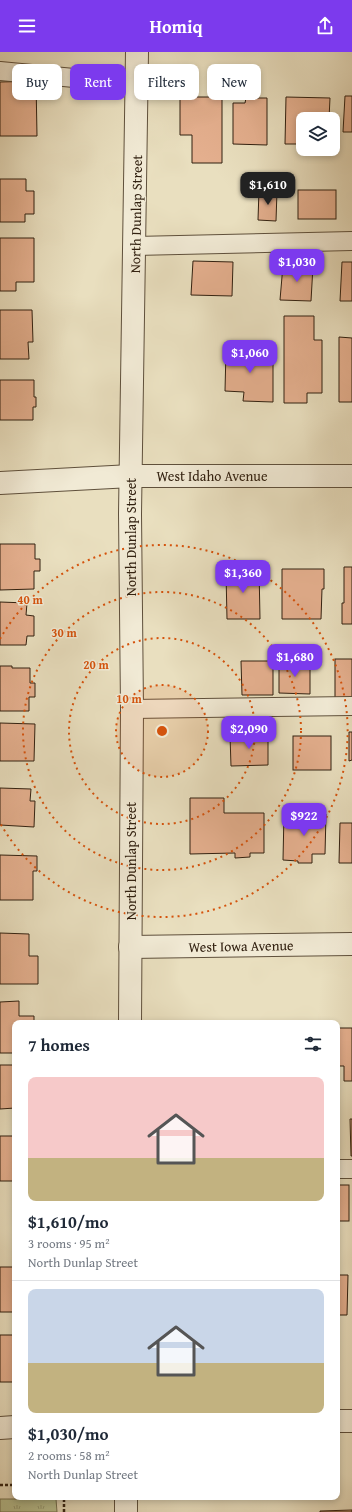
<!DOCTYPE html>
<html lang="en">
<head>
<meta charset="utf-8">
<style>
  :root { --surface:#fff; --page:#f2f2f3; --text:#1f2937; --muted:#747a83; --line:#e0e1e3; --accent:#7c3aed }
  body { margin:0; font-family:"Gentium Book Plus",serif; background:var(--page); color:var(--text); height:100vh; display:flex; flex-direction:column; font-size:15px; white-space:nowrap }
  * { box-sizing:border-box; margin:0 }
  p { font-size:13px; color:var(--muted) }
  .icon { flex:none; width:22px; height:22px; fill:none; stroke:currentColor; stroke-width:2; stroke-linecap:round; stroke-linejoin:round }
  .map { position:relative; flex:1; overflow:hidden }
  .drawer { position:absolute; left:12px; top:968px; width:328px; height:480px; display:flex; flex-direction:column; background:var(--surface); border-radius:8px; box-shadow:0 2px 6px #0003 }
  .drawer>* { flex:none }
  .hud { position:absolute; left:12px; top:12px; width:328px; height:36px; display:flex; gap:8px }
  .controls { position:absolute; left:296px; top:60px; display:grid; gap:8px }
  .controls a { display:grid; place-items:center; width:44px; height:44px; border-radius:8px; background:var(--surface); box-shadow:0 2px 6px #0003; font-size:20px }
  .price { position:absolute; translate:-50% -34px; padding:0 9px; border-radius:8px; background:var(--accent); color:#fff; font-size:13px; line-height:26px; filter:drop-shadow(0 1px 2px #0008) }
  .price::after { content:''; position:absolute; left:50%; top:24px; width:12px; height:9px; margin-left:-6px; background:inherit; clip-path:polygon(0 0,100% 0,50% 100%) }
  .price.selected { background:#222; color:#fff }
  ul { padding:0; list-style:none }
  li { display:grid; align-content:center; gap:8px; height:212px; padding:0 16px }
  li+li { border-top:1px solid var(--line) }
  li span { display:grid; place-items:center; height:124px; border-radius:8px; color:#555 }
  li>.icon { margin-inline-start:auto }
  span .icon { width:72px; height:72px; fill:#fffc; stroke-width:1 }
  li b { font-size:17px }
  h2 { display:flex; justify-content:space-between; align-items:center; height:48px; padding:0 16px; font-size:17px }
  .tag { padding:0 14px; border-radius:8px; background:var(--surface); box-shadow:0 2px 6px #0003; font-size:14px; line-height:36px }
  .tag.selected { background:var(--accent); color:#fff }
  header { display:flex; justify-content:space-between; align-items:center; height:52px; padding:0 16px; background:var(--accent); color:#fff; font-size:18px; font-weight:700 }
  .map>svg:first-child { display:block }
  .park { fill:url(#park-tufts); stroke:#747050 }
  .building { fill:#e4af8e; stroke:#312010 }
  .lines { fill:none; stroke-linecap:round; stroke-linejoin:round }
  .lane-casing { stroke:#5f503c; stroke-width:20 }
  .street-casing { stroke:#5f503c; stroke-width:24 }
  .path { stroke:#312010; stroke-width:2.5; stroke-dasharray:3 2; stroke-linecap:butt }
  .lane { stroke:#f1ead5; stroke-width:18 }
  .street { stroke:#f1ead5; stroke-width:22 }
  .ring { fill:none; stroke:#d6530c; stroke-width:2; stroke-dasharray:2 4 }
  .labels { text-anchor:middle; stroke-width:3; stroke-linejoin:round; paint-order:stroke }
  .street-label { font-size:14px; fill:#312010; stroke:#f1ead5 }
  .centre { fill:#d6530c; stroke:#f1ead5; stroke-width:2 }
  .ring-label { font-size:12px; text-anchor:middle; font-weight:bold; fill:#d6530c; stroke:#f1ead5; stroke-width:3; stroke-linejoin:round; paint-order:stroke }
</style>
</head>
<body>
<header><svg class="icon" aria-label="menu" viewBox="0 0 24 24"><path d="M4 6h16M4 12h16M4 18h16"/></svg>Homiq<svg class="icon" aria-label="share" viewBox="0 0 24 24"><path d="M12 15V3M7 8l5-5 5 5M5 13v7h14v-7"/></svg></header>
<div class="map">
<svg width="352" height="1460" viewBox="0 0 352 1460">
  <defs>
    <pattern id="park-tufts" width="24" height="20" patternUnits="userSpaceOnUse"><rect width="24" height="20" fill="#b8c191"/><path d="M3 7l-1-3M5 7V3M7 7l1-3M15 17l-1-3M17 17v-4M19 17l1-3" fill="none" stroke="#969c75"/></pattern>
  </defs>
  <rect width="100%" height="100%" fill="#e9dfbf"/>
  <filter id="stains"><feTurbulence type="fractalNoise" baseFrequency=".005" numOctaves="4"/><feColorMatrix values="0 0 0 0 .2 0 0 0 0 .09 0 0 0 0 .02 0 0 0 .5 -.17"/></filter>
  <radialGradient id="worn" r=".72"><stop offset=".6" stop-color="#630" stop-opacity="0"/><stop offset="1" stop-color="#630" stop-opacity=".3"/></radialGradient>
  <path class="park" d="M0,1447h56l1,13h-57z"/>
  <g class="building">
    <path d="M36,29l1,55h-37v-54z"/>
    <path d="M345,44h7v36h-9z"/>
    <path d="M180,45h42v66h-30v-28h-12z"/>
    <path d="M286,45l44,1 -1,21h-26v25h-18z"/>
    <path d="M246,46h21v47l-34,-1v-41h12z"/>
    <path d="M0,127h26v12h8v23h-9v8h-25z"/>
    <path d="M259,138l18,1 -1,30 -18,-1z"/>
    <rect x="298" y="138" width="38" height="29"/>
    <path d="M0,186h34v44h-18v9h-16z"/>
    <path d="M193,209l40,1 -1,34 -41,-1z"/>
    <path d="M342,210h10v39h-12z"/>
    <path d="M283,213l30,1 -2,35 -31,-1z"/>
    <path d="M0,258h32l1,32h-5l1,17h-29z"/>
    <path d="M284,264h30v24h8v53h-15v10h-23z"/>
    <path d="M339,285l13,1v64h-13z"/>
    <path d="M226,298l47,1v51l-30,-1 1,-9 -19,-1z"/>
    <path d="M0,328h34v17h2v10h-3v13h-33z"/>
    <path d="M0,492h35v15h5v12h-6v18l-34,1z"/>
    <path d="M344,515h8v57h-10v-21h2z"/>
    <path d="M259,516l1,51h-33l-1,-46 13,-1 -1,-3z"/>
    <path d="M282,517h42v20h-2l-1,30h-39z"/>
    <path d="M0,550l27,1 -1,12 8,1v20h-7l-1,9h-26z"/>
    <rect x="335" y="607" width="17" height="39"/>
    <path d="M241,609h32v34h-31z"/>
    <path d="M279,610h31v32l-31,-1z"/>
    <path d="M0,614h12v2h18v15h5v14h-6v14h-29z"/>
    <path d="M0,671l35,1 -1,37h-34z"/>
    <path d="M349,680h3v28l-3,1z"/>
    <path d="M268,682v31l-37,1 -1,-31z"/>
    <rect x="293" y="684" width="38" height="34"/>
    <path d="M0,736l31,1 -1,12h5l-1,26 -34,-2z"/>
    <path d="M190,746h34v15h40v40h-14v4l-15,1v-5l-45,1z"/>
    <path d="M284,761l42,1 -1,40h-13v9h-14v-2l-15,-1z"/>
    <path d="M340,771h12v40h-13z"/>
    <path d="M0,803l37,1v15h-4v29h-33z"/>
    <path d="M0,881l29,1v22h9v28h-38z"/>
    <path d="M19,949v15h15v7h-19v30h-15v-51z"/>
    <path d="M337,976h15v53h-8v-15h-7z"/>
    <path d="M0,1013h15v43l-15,1z"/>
    <path d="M350,1067h2v37h-1z"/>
    <rect x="0" y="1084" width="15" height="45"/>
    <rect x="337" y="1133" width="12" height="36"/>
    <rect x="0" y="1215" width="15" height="45"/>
    <path d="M337,1223h11l-1,40h-10z"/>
    <rect x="0" y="1283" width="15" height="47"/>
    <path d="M352,1458v2h-32v-1z"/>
  </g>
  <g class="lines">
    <defs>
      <g id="lane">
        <path d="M0,19l137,13"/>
        <path d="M135,194l217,-5"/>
        <path d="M132,657l220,-3"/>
        <path d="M337,1117h15"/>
      </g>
      <g id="street">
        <path d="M0,431l131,-7h221"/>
        <path d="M130,895l222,-3"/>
        <path d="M130,971l2,-314 -2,-195 7,-462"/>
        <path d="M337,1369h15"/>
        <path d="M0,1376l15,-1"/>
        <path d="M126,1445v15"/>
      </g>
    </defs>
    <use href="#lane" class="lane-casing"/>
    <use href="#street" class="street-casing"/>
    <g class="path">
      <path d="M0,1433h15"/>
      <path d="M64,1460v-15"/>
    </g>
    <use href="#lane" class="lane"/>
    <use href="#street" class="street"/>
  </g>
  <circle cx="162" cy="679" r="46" fill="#d6530c" fill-opacity=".12"/>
  <g class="ring">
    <circle cx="162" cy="679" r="46"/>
    <circle cx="162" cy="679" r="93"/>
    <circle cx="162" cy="679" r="139"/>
    <path d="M0 587A186 186 0 1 1 0 771"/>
  </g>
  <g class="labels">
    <g class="street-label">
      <text transform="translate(136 162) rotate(-89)" y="5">North Dunlap Street</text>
      <text x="212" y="429">West Idaho Avenue</text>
      <text transform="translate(131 485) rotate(-90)" y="5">North Dunlap Street</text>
      <text transform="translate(131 809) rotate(-90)" y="5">North Dunlap Street</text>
      <text transform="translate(241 894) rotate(-1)" y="5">West Iowa Avenue</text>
    </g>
  </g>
  <circle cx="162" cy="679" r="6" class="centre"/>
  <g class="ring-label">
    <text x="30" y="552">40 m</text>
    <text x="64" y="585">30 m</text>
    <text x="96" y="617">20 m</text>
    <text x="129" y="651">10 m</text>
  </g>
  <rect width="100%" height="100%" filter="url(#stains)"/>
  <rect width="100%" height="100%" fill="url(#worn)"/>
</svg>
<div class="controls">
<a><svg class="icon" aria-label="layers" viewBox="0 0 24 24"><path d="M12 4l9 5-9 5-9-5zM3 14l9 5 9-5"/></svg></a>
</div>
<b class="price selected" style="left:268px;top:154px">$1,610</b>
<b class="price" style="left:297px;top:231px">$1,030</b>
<b class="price" style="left:250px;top:322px">$1,060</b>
<b class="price" style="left:243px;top:542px">$1,360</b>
<b class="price" style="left:295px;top:626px">$1,680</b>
<b class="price" style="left:249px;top:698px">$2,090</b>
<b class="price" style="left:304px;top:785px">$922</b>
<div class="hud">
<a class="tag">Buy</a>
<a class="tag selected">Rent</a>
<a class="tag">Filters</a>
<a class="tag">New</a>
</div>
<section class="drawer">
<h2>7 homes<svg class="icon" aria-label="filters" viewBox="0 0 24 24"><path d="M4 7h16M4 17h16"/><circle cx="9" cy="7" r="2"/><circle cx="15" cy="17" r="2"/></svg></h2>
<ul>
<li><span style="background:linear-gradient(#f6c9c9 65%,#c2b280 0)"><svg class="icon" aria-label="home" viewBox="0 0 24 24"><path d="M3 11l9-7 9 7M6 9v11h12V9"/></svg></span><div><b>$1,610/mo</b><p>3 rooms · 95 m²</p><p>North Dunlap Street</p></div></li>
<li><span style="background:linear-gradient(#c9d6e8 60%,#c2b280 0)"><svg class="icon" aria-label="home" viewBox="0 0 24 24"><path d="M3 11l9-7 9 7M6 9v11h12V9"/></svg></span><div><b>$1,030/mo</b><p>2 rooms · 58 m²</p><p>North Dunlap Street</p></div></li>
</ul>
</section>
</div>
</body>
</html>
